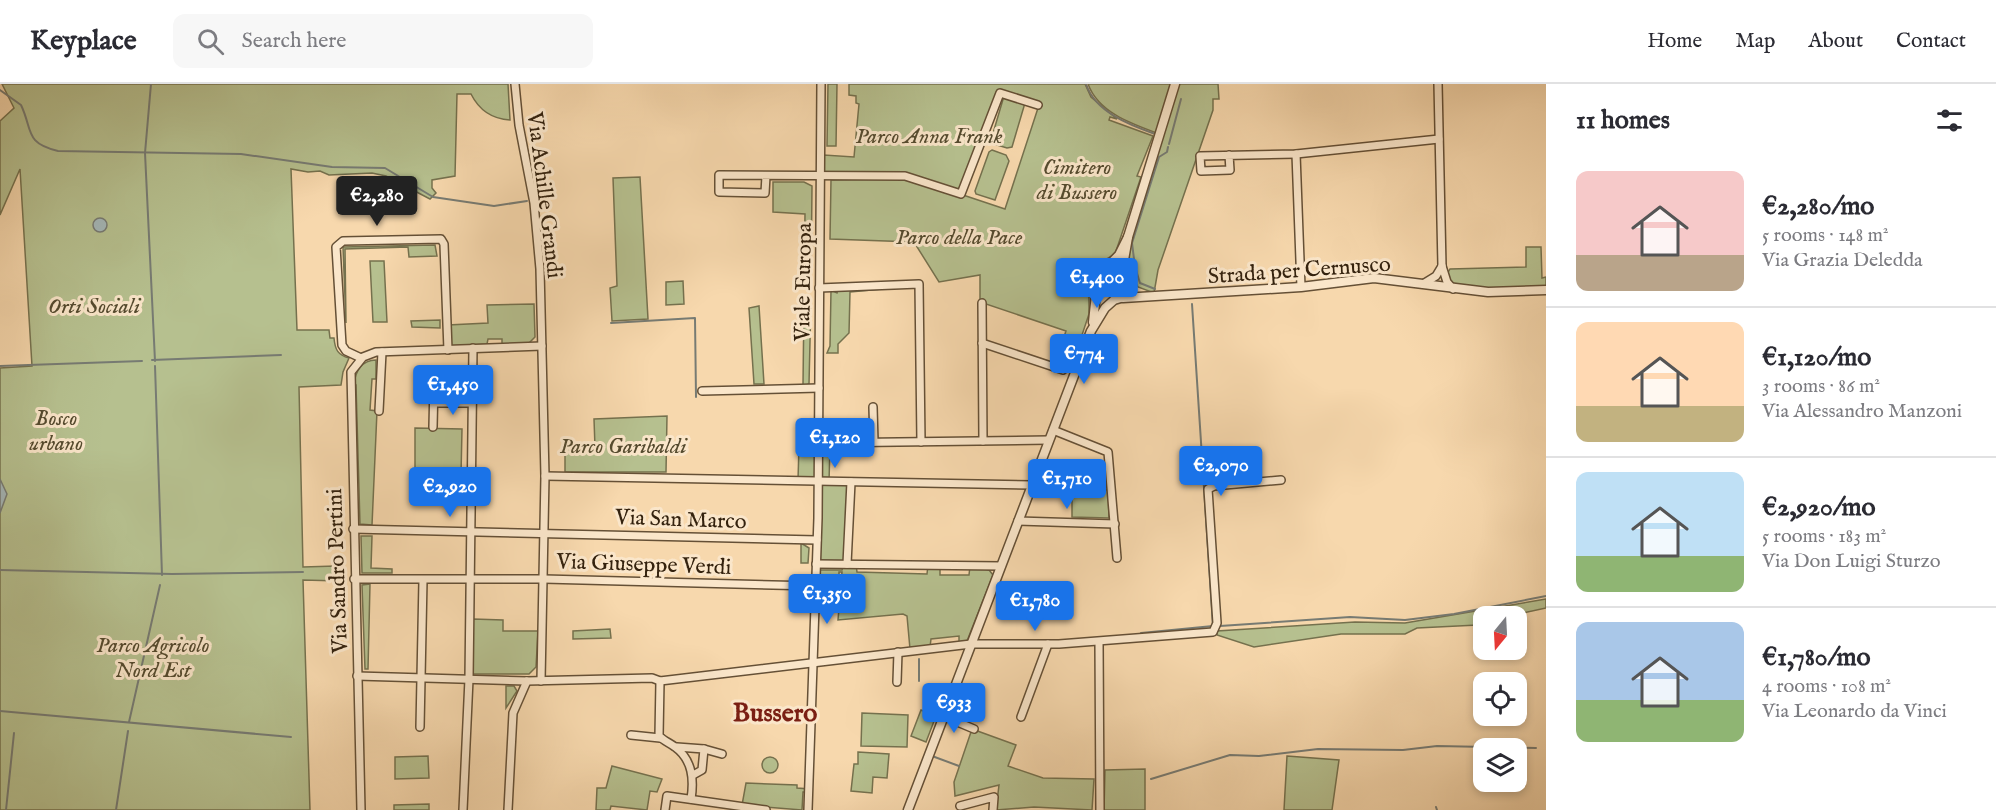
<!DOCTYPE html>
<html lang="en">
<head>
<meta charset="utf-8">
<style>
  :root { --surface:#fff; --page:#f7f7f7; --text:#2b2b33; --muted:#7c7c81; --line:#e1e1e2; --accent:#1a73e8 }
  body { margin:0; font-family:"IM FELL English",serif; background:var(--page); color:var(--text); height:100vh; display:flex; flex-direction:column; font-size:22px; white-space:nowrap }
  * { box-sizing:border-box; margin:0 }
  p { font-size:20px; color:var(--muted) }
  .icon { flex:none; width:33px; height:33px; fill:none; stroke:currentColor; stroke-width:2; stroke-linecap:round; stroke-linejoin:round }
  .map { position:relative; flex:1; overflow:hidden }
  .sheet { display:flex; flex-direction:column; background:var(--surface); width:450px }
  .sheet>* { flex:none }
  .needle { width:39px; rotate:198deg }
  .fabs { position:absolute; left:1473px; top:522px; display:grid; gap:12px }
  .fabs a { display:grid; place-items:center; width:54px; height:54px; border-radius:12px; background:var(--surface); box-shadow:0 3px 9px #0003; font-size:30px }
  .price { position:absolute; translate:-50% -51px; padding:0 14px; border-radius:6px; background:var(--accent); color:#fff; font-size:20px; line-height:39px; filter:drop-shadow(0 2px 3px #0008) }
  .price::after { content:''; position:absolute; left:50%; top:36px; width:18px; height:14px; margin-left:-9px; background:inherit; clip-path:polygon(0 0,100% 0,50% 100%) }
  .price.active { background:#222; color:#fff }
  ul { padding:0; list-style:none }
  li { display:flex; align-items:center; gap:18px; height:150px; padding:0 30px }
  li+li { border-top:2px solid var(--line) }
  li span { display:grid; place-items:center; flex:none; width:168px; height:120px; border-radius:12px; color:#555 }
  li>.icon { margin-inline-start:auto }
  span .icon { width:72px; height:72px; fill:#fffc; stroke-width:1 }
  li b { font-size:26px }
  h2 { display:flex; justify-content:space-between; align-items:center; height:72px; padding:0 30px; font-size:26px }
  header { display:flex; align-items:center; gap:36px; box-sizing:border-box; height:84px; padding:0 30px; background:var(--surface); border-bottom:2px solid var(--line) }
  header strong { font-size:28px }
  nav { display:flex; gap:33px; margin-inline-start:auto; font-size:21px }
  .search { width:420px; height:54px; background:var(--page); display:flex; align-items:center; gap:15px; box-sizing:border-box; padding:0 21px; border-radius:12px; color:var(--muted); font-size:22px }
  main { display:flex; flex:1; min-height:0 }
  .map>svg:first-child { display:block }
  .green { fill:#b6c08f; stroke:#75714e; stroke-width:1.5; fill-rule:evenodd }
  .water { fill:#a4b6b7; stroke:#777b73; stroke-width:1.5 }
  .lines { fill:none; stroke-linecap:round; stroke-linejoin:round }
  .stream { stroke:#777b73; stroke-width:2 }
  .minor-casing { stroke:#655036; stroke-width:10 }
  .tertiary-casing { stroke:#655036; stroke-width:11 }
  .minor { stroke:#fae6ca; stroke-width:7 }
  .tertiary { stroke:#fae6ca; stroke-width:8 }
  .labels { text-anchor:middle; stroke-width:6; stroke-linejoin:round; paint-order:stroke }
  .park-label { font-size:22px; font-style:italic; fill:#544a2e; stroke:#fae6ca }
  .street-label { font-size:22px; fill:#34220e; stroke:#fae6ca }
  .quarter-label { font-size:26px; font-weight:bold; fill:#7a1f14; stroke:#fae6ca }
</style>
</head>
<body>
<header>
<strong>Keyplace</strong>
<div class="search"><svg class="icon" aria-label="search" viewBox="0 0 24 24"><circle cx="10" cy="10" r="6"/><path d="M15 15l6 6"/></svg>Search here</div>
<nav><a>Home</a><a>Map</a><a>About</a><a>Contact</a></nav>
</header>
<main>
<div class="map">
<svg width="1546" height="726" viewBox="0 0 1546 726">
  <rect width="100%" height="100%" fill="#f7d8ad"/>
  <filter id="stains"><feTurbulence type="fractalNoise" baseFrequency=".00333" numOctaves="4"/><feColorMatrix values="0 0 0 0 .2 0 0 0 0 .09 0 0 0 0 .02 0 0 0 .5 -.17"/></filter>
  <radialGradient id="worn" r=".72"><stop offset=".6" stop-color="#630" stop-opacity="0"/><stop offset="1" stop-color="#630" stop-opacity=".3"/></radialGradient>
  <g class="green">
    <path d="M2,0h506l2,36c-18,-1 -31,-10 -39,-26h-14l-2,82 -23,4v8l4,5 -6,6 -44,-23 -14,-3 -43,2 -9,-4 -12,1 -17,-3 6,161h32l1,8h4c1,12 4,17 15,20l-6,14 -2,13 -42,2 4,180 33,-1 6,3 2,4 -4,8 -37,-1 7,230h-310v-442l32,-2 -12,-197 -20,46v-94l14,-13z"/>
    <path d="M828,0h9l-1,62h-9z"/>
    <path d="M849,0h236l6,13 26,22 -7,-2 -1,3 44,16 -16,40 4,1 -26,77 -17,10 -9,14v36l-19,57 -16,-6 12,-34 -86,-29v-27l-41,7 -25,-40 -84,-3 1,-59 51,-1 -59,-3 1,-21 30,2 5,-53 -3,-1v-7l-7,-1zM1000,9l39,12 -34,104 -42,-14z"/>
    <path d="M1088,0h130l1,15h-6v11l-55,160 -4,23 -16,-6 -9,-17 -2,-18 35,-117c-27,-10 -63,-21 -74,-51z"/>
    <path d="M1004,12l21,7 -13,44 -5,1 -13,-4 -3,-4z"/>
    <path d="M992,66l14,5 3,6 -14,39 -19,-6 -1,-3 14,-39z"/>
    <path d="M640,93l8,142 -36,2 -2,-33 7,-2 -4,-108z"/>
    <path d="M773,98h31l8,4 -1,100h-7l1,-72 -32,-2z"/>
    <path d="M435,161l2,11 -28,1 -1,-10 -63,2 1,74 -3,-76z"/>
    <path d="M1526,163h15l1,31 4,-1v12h-93l-7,-13 4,-7 76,-2z"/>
    <path d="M384,177l3,61h-14l-3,-61z"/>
    <circle cx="1113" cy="200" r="12"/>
    <path d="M683,197l1,23 -18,1v-23z"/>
    <path d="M893,204l-43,4 -1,41 -11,11v9h-11l3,-7 1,-56 6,3 1,-3z"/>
    <path d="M811,215l-2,85 -6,2 1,-86z"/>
    <path d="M534,220l1,33 -7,7h-26v-5h-14l-1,5 -37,2 -2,-21 40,-2 -1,-18z"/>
    <path d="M759,222l5,78h-10l-5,-76z"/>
    <path d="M440,236v8l-28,-1 -1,-6z"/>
    <path d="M376,276v19h-4l-2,31 7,1 -5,114 -12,-1 -4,-139h-2c1,-14 8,-25 22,-25z"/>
    <path d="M667,332l-1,56h-101v-23l30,-2 -1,-28z"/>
    <path d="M415,344l47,1 -1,46h-46z"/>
    <path d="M799,362l31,1 -1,35 21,1 -4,80h-29l1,-82 -20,-1z"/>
    <path d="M1072,403l36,3 1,28 -37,-1z"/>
    <path d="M361,452h11l-1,32 21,1v4h-30z"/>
    <path d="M801,459l8,5 -1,15h-7z"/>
    <path d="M844,480h12l1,8 70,2 1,-9h12v10h29l1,-9 19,4 4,5 -26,66 -8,2v-7l-28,3 -1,8 -20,2 -3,-33 -4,-2 -65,6 4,-48h-3v6h-20l1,-8h22z"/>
    <path d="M370,500l-2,85h-3l-3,-84z"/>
    <path d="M1546,515v9l-37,8h-25l-1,7 -5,2 -61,3 -12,6h-64l-87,13 -37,-12v-4l138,-9 50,1z"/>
    <path d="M473,535l30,1v11h35l-2,36 -7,7h-57z"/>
    <path d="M610,545l1,9 -38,1v-8z"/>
    <path d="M506,602h8l3,5 -11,17z"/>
    <path d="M921,626l15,6 -10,26 -15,-6z"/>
    <path d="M862,629l46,2 -1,32 -46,-1z"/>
    <path d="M972,645l44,16 -8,21 35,12 51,1 -2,31 -58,-3 -38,3 3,-25 -44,11 -1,-14z"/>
    <path d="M858,668l31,2 -2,24 -14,-1 -1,16 -21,-2 3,-27h4z"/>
    <path d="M428,672l1,22 -34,1v-22z"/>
    <path d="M1287,672l52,4 -7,50h-48z"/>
    <circle cx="770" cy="681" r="8"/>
    <path d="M612,682l50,13 -5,13 -7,-1 -3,19 -36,-4 -1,4h-14l1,-22h9z"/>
    <path d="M1145,685v41h-41l1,-40z"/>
    <path d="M746,699l51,2v3l13,1 -1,3h-6l-1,18 -60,-5z"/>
    <path d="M429,720v6h-35v-5z"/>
  </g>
  <g class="water">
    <circle cx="100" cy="141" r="7"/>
    <path d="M0,395l7,15 -7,19z"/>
  </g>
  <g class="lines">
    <g class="stream">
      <path d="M151,0l-6,69 10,208"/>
      <path d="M1086,0c9,28 44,41 69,50"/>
      <path d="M0,6l21,15c12,25 3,38 37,46l183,3 91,13 53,1 48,29 61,9 33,-5"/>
      <path d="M1169,60l12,-45"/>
      <path d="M1155,205l-15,-6 -5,-16 -3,-24 27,-86 8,-5 1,-5"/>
      <path d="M611,239l84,-5 1,79"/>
      <path d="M152,276l129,-5"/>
      <path d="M0,282l142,-5"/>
      <path d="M155,282l7,209"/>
      <path d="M0,486l172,4 131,-2"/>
      <path d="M1220,542l130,-9 55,3 49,-6 92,-18"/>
      <path d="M1141,549l72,-7 -21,-322"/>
      <path d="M919,597v-22"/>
      <path d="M0,627l291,26"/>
      <path d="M129,638l31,-137"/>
      <path d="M932,672l27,10"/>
      <path d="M1151,695l79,-24 29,1 59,-7 85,1 34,-4 99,2"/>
      <path d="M1436,723l1,3"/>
      <path d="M6,726l8,-77"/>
      <path d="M116,726l12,-79"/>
    </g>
    <defs>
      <g id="minor">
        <path d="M515,0l4,41 15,78 6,66 5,207 -4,205"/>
        <path d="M1438,0l4,182 5,16 6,7"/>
        <path d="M1296,70l5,133"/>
        <path d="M1229,71l1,15 -29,1 -1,-15 96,-2 143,-15"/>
        <path d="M766,92l-1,17 -46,-1v-17l186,1 56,18 39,-101 38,12"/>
        <path d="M1423,200l13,-8 6,-10"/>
        <path d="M819,204l100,-4 2,158"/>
        <path d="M982,219l1,138"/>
        <path d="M982,259l81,27"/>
        <path d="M361,274l-15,-7 -4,-6 -6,-98 7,-6 98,-2 3,5 4,106"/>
        <path d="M702,307l117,-3"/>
        <path d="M434,319h38"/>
        <path d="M873,323l1,35"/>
        <path d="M379,327l3,-59"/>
        <path d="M433,343l1,-44"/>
        <path d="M1053,346l55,22 9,106"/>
        <path d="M819,359l230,-3"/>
        <path d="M545,392l486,9"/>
        <path d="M1018,437l97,3"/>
        <path d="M353,445l464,11"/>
        <path d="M816,480l185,2"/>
        <path d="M847,480l4,-82"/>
        <path d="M354,495h190l271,7"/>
        <path d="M1099,558l1,168"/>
        <path d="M357,592l170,5 125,-3 8,3 311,-37h88l154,-12 4,-9 -9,-134 6,-3 67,-6"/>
        <path d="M660,597l-1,55c5,5 11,7 16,11 18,13 19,33 16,52"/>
        <path d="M897,598l1,-30"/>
        <path d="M943,632l31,13"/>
        <path d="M1021,633l27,-73"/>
        <path d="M420,643l3,-147"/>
        <path d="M631,651l29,3"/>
        <path d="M677,663l27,2 -2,21 -9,5"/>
        <path d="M704,665l18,5"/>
        <path d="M960,722l34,-9 -1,13"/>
        <path d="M361,726l-10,-438 12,-15 13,-5 166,-6"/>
        <path d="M463,726l6,-131 4,-331"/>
        <path d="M508,726l5,-97 14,-32"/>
        <path d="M665,726l2,-14 99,14"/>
        <path d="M808,726l10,-292 3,-434"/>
      </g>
      <g id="tertiary">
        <path d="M1123,214l178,-11 73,-9 114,14 58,-2"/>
        <path d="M1093,238l5,-46 21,-21 9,-18 47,-153"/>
        <path d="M908,726l183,-479 14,-23 9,-8 10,-3 5,-7 1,-9 -6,-21 4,-23"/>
      </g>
    </defs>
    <use href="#minor" class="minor-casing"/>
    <use href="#tertiary" class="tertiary-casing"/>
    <use href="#minor" class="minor"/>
    <use href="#tertiary" class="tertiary"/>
  </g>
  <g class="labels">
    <g class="park-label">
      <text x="929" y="59">Parco Anna Frank</text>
      <text x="1077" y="90">Cimitero<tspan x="1077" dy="25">di Bussero</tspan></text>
      <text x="959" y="160">Parco della Pace</text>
      <text x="94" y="229">Orti Sociali</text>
      <text x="56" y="341">Bosco<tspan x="56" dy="25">urbano</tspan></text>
      <text x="623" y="369">Parco Garibaldi</text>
      <text x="153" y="568">Parco Agricolo<tspan x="153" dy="25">Nord Est</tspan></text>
    </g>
    <g class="street-label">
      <text transform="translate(546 111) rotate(83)" y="8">Via Achille Grandi</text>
      <text transform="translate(1299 185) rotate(-4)" y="8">Strada per Cernusco</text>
      <text transform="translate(802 198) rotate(-89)" y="8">Viale Europa</text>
      <text transform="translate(681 434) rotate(2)" y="8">Via San Marco</text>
      <text transform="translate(644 479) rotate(2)" y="8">Via Giuseppe Verdi</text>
      <text transform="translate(336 487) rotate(-92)" y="8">Via Sandro Pertini</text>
    </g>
    <g class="quarter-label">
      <text x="775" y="637">Bussero</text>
    </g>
  </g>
  <rect width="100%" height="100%" filter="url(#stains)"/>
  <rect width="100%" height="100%" fill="url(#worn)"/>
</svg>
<div class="fabs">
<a><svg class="needle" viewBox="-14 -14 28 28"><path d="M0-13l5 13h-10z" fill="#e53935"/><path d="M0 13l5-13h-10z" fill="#7c7c81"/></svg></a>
<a><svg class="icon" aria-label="locate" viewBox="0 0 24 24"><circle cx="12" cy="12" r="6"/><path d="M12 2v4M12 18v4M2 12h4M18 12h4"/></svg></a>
<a><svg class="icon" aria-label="layers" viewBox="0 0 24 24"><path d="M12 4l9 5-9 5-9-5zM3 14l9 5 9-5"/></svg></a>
</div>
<b class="price active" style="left:377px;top:143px">€2,280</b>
<b class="price" style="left:1097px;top:225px">€1,400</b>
<b class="price" style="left:1084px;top:301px">€774</b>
<b class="price" style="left:453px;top:332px">€1,450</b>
<b class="price" style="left:835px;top:385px">€1,120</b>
<b class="price" style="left:1221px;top:413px">€2,070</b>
<b class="price" style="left:1067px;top:426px">€1,710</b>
<b class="price" style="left:450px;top:434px">€2,920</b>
<b class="price" style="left:827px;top:541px">€1,350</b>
<b class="price" style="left:1035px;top:548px">€1,780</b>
<b class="price" style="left:954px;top:650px">€933</b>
</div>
<section class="sheet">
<h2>11 homes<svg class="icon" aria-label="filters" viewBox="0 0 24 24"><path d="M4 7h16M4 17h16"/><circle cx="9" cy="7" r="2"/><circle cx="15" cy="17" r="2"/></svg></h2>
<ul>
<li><span style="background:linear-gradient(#f6c9c9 70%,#b9a48a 0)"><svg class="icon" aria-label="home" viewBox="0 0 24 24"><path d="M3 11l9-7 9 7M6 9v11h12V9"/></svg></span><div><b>€2,280/mo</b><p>5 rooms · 148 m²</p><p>Via Grazia Deledda</p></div></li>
<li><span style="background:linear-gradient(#ffd9b3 70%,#c2b280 0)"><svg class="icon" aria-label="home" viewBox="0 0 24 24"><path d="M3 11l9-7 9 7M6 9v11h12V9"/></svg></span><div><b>€1,120/mo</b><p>3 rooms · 86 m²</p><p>Via Alessandro Manzoni</p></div></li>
<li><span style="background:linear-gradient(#bfe0f5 70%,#8fb573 0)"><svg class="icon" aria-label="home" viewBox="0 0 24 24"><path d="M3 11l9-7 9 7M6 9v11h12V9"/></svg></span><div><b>€2,920/mo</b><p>5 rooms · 183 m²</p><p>Via Don Luigi Sturzo</p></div></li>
<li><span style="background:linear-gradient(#a9c7e8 65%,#8fb573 0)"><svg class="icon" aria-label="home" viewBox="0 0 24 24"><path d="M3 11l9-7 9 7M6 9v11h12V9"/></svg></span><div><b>€1,780/mo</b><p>4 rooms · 108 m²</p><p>Via Leonardo da Vinci</p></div></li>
</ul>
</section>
</main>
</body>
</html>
